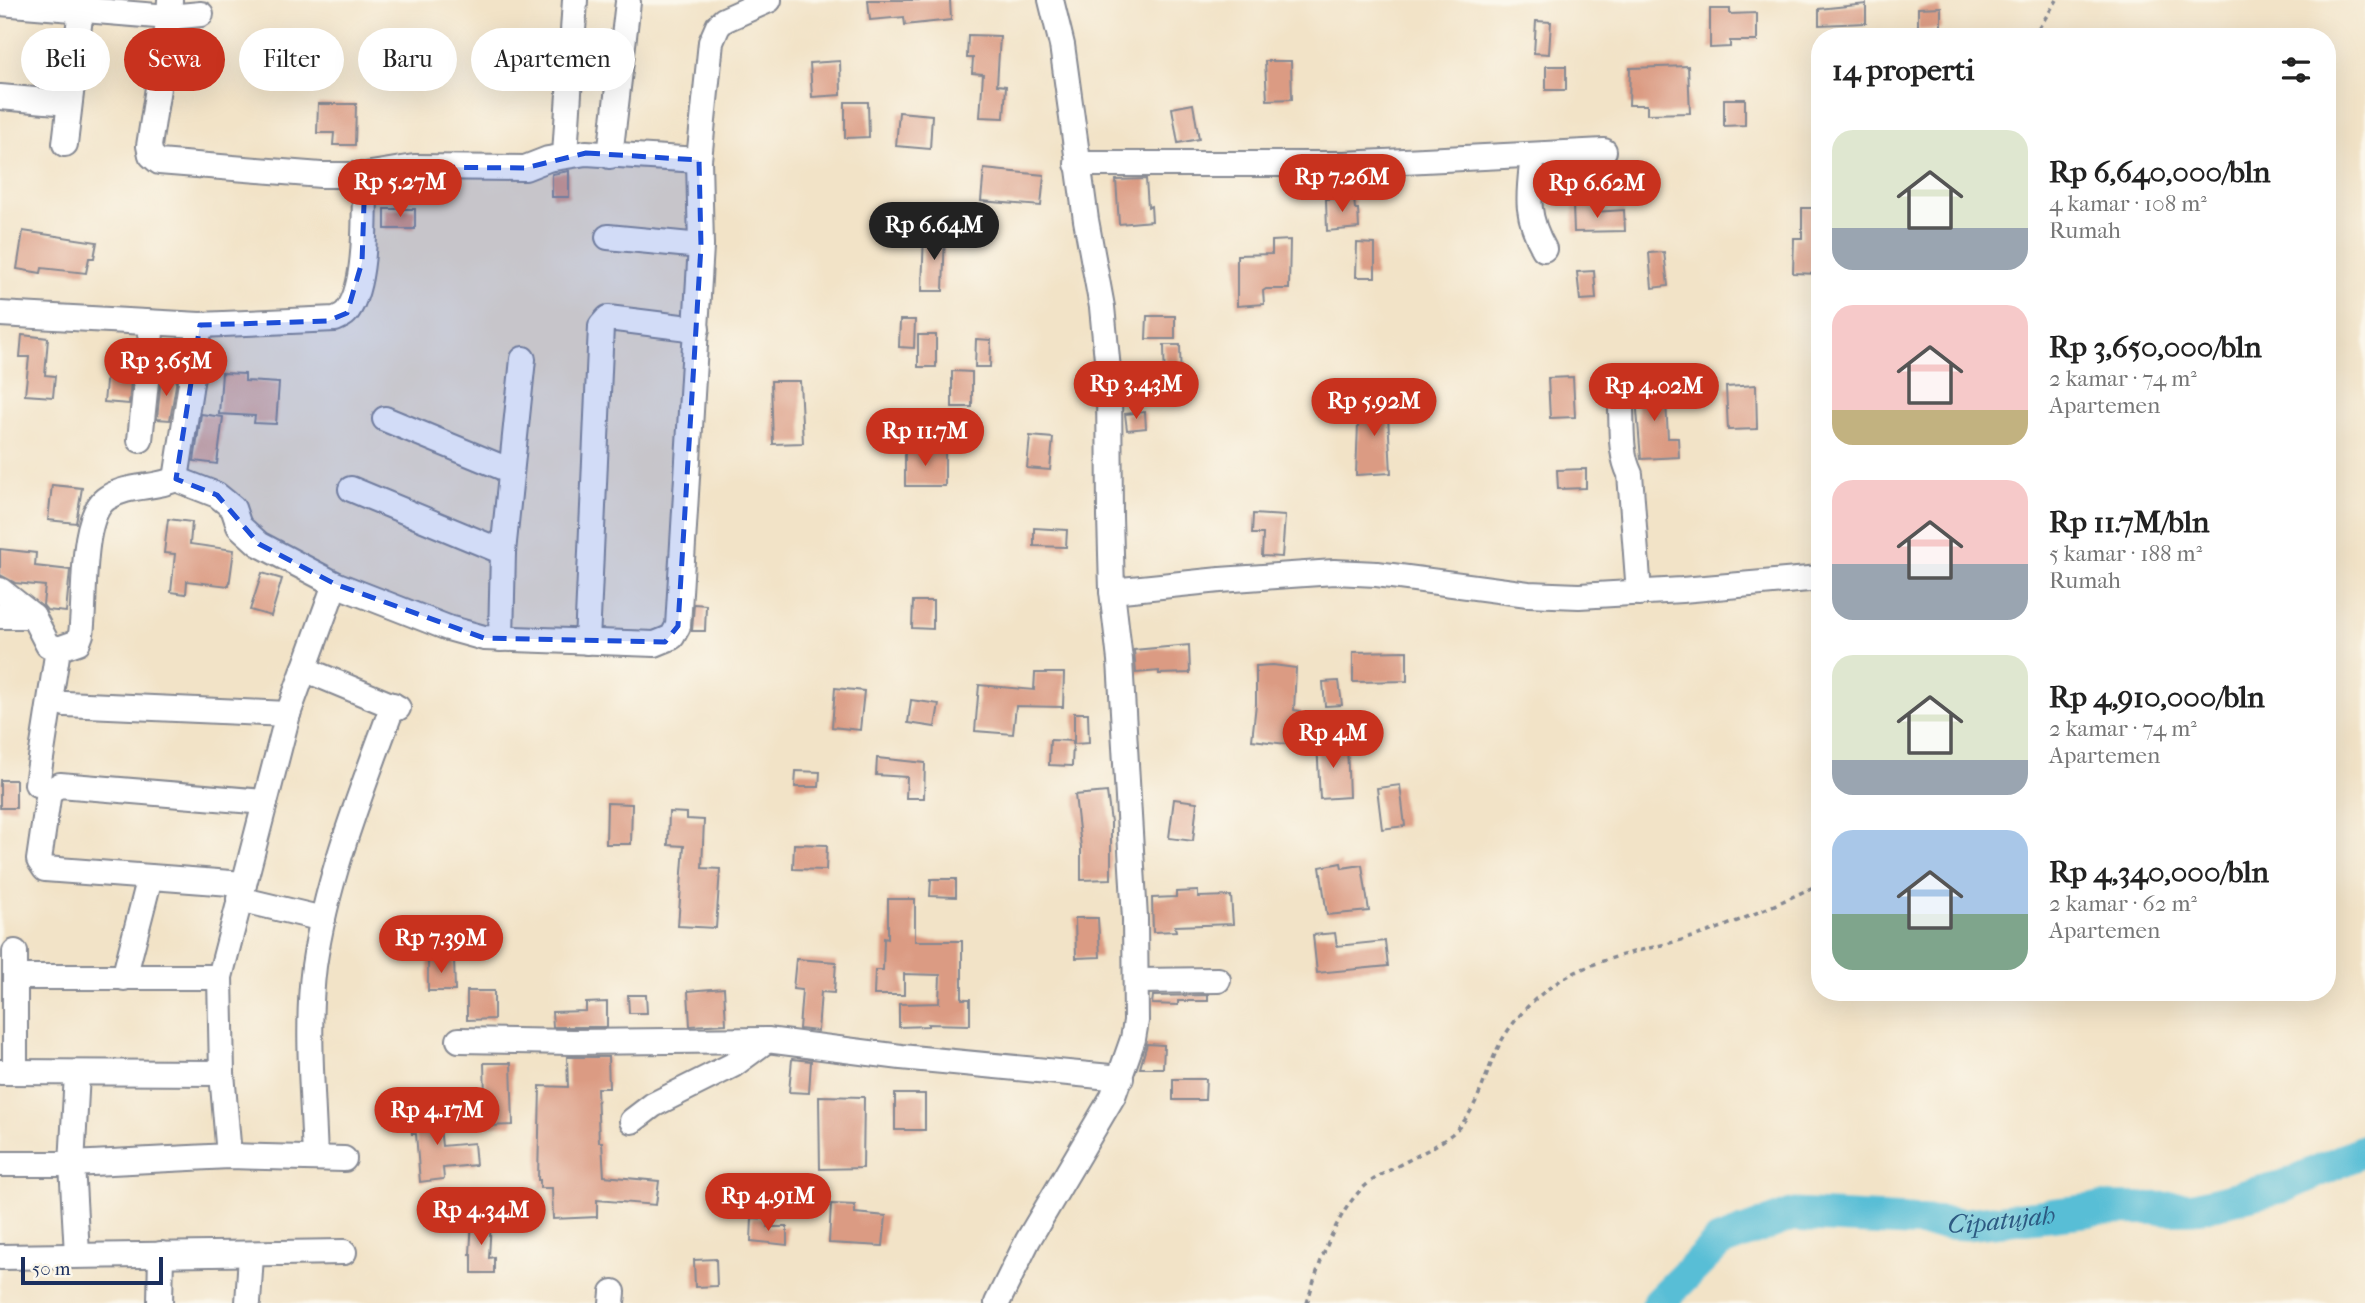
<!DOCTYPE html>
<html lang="id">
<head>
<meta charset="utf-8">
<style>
  :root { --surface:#fff; --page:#f2f2f2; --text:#222; --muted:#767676; --accent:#c8321e }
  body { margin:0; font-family:"IM FELL French Canon",serif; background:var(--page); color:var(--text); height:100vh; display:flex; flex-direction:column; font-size:26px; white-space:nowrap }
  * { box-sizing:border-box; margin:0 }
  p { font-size:23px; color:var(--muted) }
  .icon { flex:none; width:38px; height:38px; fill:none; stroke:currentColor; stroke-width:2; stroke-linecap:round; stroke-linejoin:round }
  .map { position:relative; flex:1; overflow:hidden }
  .drawer { position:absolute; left:1811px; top:28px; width:525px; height:973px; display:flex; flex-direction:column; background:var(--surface); border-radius:28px; box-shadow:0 7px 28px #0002 }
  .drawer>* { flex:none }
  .top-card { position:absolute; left:21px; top:28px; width:665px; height:63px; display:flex; gap:14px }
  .scale { position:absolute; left:21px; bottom:18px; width:142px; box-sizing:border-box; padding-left:7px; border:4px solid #1b2f5e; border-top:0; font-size:19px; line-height:24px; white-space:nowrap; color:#1b2f5e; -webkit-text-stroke:5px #fbf7ec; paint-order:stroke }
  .price { position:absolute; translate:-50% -60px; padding:0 16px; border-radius:24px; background:var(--accent); color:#fff; font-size:23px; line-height:46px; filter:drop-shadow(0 2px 4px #0008) }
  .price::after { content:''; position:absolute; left:50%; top:42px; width:21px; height:16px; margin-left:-10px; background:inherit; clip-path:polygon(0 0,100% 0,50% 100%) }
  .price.selected { background:#222; color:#fff }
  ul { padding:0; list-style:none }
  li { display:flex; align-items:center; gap:21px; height:175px; padding:0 21px }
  li span { display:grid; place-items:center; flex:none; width:196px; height:140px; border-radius:21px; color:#555 }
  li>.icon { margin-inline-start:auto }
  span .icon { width:84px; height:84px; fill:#fffc; stroke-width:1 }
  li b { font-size:30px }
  h2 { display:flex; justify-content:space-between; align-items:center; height:84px; padding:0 21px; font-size:30px }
  .chip { padding:0 24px; border-radius:32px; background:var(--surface); box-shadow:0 7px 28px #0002; font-size:24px; line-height:63px }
  .chip.selected { background:var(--accent); color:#fff }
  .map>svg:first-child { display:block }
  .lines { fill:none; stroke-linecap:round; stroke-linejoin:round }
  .river { stroke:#58bed6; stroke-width:33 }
  .building { fill:#db9b83 }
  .minor-casing { stroke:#868992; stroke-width:28 }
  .path { stroke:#868992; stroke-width:3.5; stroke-dasharray:5 5; stroke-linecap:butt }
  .minor { stroke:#fff; stroke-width:24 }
  .marked { fill:#1d4ed8; fill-opacity:0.2; stroke:#1d4ed8; stroke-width:5; stroke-dasharray:14 9; stroke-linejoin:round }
  .labels { text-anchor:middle; stroke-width:7; stroke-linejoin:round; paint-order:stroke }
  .water-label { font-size:26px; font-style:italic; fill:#2d5a82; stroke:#fbf7ec }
</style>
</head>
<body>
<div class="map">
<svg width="2365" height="1303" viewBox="0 0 2365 1303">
  <rect width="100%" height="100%" fill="#fbf7ec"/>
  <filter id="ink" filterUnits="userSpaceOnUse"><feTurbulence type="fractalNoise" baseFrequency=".0143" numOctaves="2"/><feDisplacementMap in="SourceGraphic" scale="14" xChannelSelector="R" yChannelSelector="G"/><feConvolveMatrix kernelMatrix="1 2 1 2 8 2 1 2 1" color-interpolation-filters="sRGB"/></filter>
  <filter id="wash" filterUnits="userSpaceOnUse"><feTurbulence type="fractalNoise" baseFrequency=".00686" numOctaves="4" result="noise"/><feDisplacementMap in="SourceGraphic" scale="28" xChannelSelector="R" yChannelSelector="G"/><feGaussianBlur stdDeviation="1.57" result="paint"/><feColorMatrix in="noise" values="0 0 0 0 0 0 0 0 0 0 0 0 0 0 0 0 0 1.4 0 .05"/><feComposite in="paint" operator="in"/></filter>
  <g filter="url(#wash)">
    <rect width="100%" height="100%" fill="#f2e3c7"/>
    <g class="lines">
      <path class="river" id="s1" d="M1658,1303l61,-61 73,-27 174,9 135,-15 93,-1 91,-22 80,-36"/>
    </g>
    <g id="blocks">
      <g class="building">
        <path d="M868,0h82l1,20 -46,5 -1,-8 -34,3z"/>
        <path d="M1866,4v19l-47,2v-16z"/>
        <path d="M1941,7v22l-23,1v-22z"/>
        <path d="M1710,9h20v5l27,-1v28h-27v6l-20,1z"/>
        <path d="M1536,21l15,1 -2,32 -15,-1z"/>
        <path d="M279,34l32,2 -1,13 20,1 -1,22 -17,-1v-2l-64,-3 2,-26 29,2z"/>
        <path d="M968,35l32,1 -3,49 9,1 -2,32 -24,-1 3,-43 -11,-1 1,-15h-6z"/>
        <path d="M840,61l1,34 -29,2 -2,-34z"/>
        <path d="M1265,61h26l1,38 -25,1z"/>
        <rect x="1546" y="66" width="20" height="24"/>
        <path d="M1688,66l2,47 -43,1v-9h-18l1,-37z"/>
        <path d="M1724,99h21v26l-21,1z"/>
        <path d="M845,102h23l1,35 -24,1z"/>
        <path d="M318,104h38l-1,41h-22l1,-12h-17z"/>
        <path d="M1193,104l6,35 -21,4 -6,-35z"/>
        <path d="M899,112l33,3 -2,34 -34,-3z"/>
        <path d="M984,169l60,6 -3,31 -60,-5z"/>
        <path d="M569,171v26h-17v-23z"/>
        <path d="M1146,179l2,28 3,-1 1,15 -33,3 -3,-44z"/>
        <path d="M1354,198l1,11h3l1,19 -32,3 -1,-32z"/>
        <path d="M1594,204l1,8 29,-2 1,21 -51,1 -1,-27z"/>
        <path d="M1802,208h18v66l-27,-1 1,-35h8z"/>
        <rect x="385" y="209" width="30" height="20"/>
        <path d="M23,231l74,11 -3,16h-5l-3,15 -44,-5 -1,5 -24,-4z"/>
        <path d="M924,232h21l-2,59h-21z"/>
        <path d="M1290,240l-1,49h-23l-3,2 1,13 -27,2v-51l35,-1v-13z"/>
        <path d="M1357,243l18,1v33h-19z"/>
        <path d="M1664,252l4,34 -16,2 -3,-35z"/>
        <path d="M1594,271l2,28 -16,1 -3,-28z"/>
        <path d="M1147,316h28v23h-29z"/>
        <path d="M900,320h15l-1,28 -15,-1z"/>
        <path d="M22,335l26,3 -3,37 10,1 -2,21 -28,-2 4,-38h-9z"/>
        <rect x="918" y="335" width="18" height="32"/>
        <path d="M976,339l15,1 -1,27h-15z"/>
        <path d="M1164,345h16l1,44 -16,1z"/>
        <path d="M109,354l24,2 -4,48 -25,-2z"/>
        <path d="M952,371l20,1v35h-20z"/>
        <path d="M222,373l23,1v7l34,2 -3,41 -22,-1 1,-7 -36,-2z"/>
        <path d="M1573,377l2,40 -25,1 -2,-40z"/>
        <path d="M161,378l16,1 -7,41 -13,-1z"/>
        <path d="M771,381h29l3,62 -30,1z"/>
        <path d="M1665,384l3,54h10l1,19 -38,2 -6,-73z"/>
        <path d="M1756,385l1,44 -29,1 -2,-43z"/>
        <path d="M1359,400h32l1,16h-4l3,57 -35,2z"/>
        <path d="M1145,412l1,16 -19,2 -2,-16z"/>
        <path d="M201,414l22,3 -6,47 -23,-3z"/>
        <path d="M1030,436l23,2 -3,32 -23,-2z"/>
        <rect x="905" y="450" width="40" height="36"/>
        <path d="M1586,469v19l-28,1 -1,-19z"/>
        <path d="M52,485l30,3 -6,35 -28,-3z"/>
        <path d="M1253,514l32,2 -3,41 -20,-1 1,-22h-11z"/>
        <path d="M168,519l24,3 -2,22 44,6 -5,36 -42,-5 -1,13 -15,-2 4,-38 -11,-1z"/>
        <path d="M1034,528l33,2 -1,17 -32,-1z"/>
        <path d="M0,549l36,4 -1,13 35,4 -4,42 -19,-2 -4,-5 2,-19 -30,-3 -15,-8z"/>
        <path d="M262,573l20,6 -11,37 -21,-6z"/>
        <path d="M913,601h20v28l-21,-1z"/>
        <path d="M694,604l12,1 -1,26h-13z"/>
        <path d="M1189,645l1,28 -31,1v-3l-23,2 -2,-23z"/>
        <path d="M1407,651v30l-54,1v-30z"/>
        <path d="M1273,665l23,3 -2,42 6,1 -4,34 -44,-5 4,-36v-38z"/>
        <path d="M1035,673h29l-1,34 -47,-1 -3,28 -38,-3 4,-46 55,5z"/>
        <path d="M1339,681l3,24 -17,1 -2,-24z"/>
        <path d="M835,688l29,3 -4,39 -28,-3z"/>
        <path d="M911,700l28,4 -4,23 -27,-4z"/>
        <path d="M1074,713h14l1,30 -15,1z"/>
        <path d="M1050,740l23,1 -1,25 -23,-1z"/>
        <path d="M1317,742l30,1 2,54 -29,2z"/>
        <path d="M877,758l48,5 -1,35h-18l1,-21 -31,-2z"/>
        <path d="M796,771l24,1 -1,15h-24z"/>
        <rect x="0" y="780" width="16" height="28"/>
        <path d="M1400,785l5,41 -23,3 -5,-41z"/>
        <path d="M1107,792l4,30v57l-30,1v-33l-6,-52z"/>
        <path d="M1174,799l23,3 -4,39 -24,-3z"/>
        <path d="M607,803l25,1 -1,40h-25z"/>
        <path d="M669,812l18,1v6l17,1 -2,48 18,1 -4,59 -38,-2 6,-80 -16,-1z"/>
        <path d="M794,844l33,1 -1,25 -33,-1z"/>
        <path d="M1341,863l1,5 20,-3 7,46 -42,4 -7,-48z"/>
        <path d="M931,879h25v18l-26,-1z"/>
        <path d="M1198,891v6l33,-1 2,28 -58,2 1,5 -23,1 -1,-34 24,-1v-5z"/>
        <path d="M888,899h27v42h47v58h8v26l-42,-1v2l-29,1v-23l40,-1 1,-28 -36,-1v21h-30l1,-25h8l1,-32 4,1z"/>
        <path d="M1075,918h23l2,39 -24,1z"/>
        <path d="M1335,933l2,13 48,-5 3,25 -71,7 -4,-38z"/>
        <path d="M428,959h26l1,32h-27z"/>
        <path d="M796,959l40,3 -2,31 -13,-1 -3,39 -19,-2 3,-39 -9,-1z"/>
        <path d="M724,988l2,36 -36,2 -2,-35z"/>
        <path d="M467,991h27v28l-27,1z"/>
        <path d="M628,995h18l1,18h-18z"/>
        <path d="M1208,995v6h-30v4l-26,-1 1,-8z"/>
        <path d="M607,1002v25h-54l-1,-15 34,-1v-8z"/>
        <path d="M1147,1044l17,1 -1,23h-23z"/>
        <path d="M567,1057h41l1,31h-12l2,54h3l2,34 55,5 -3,24 -59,-5v17l-44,2 -1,-31h-12v-8h-2l2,-94 28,1z"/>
        <path d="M792,1059l19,2 -2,32 -20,-1z"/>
        <path d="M484,1063h27l2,62 -27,1z"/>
        <path d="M1173,1079h33l-1,21h-32z"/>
        <rect x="895" y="1094" width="30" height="36"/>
        <path d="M819,1096l45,1 -1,71 -43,1z"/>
        <path d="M438,1108l4,38 32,-3 2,22 -33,3 1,11 -24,3 -4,-48h-4l-3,-23z"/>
        <path d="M831,1204l24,1v8l31,3 -3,30 -54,-3z"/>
        <path d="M752,1218l16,1v8h19v18l-36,-4z"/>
        <path d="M472,1219l19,1 -2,38 5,-1v16h-22v-19h-2z"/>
        <path d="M716,1259l1,27 -22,1 -1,-27z"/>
      </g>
    </g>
  </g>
  <g filter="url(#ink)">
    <use href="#blocks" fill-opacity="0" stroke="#868992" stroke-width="2"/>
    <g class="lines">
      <defs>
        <g id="minor">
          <path d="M170,0l-1,17 32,-3"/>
          <path d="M0,3l169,14 -20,129 2,9 8,7 162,13h44l49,-8 111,1 23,-9 38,-6 113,7"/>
          <path d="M0,97l69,6"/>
          <path d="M65,144l17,-144"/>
          <path d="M565,155l10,-155"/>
          <path d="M1533,155c-4,39 -9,58 11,94"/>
          <path d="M610,156l18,-154"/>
          <path d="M1077,164h267l260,-13"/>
          <path d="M608,237l93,9"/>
          <path d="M0,314l200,11 135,-6c5,-2 10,-4 13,-9 20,-28 16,-100 17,-135"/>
          <path d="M1621,409c1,22 -1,45 9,65l9,119"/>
          <path d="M385,419l126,52"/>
          <path d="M140,440l12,-117"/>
          <path d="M176,479l41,16 16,13 6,18 20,18 76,40"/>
          <path d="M351,489l152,63"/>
          <path d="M0,590l33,26"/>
          <path d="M1112,591l108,-11 114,-8 43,2 151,20 51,2 103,-6 138,-12"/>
          <path d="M0,616h33l15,29 10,4 -21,135"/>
          <path d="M501,639l2,-87 20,-193"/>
          <path d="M587,642l14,-316 7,-8 89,11"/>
          <path d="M58,649l20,-7 3,-8c5,-32 -2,-118 26,-136 21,-14 47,-9 69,-19l24,-154"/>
          <path d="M304,669l94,39"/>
          <path d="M65,704l223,10"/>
          <path d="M244,884l-199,-15 -6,-9 10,-69 11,-6 205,17"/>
          <path d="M239,899l84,20"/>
          <path d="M15,977h205"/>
          <path d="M124,978l26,-101"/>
          <path d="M1137,981l81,-1"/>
          <path d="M459,1040l114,2 194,-2 134,17 220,21"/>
          <path d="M0,1072l222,1"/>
          <path d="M15,1072v-120"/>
          <path d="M632,1121l21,-16 80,-40 34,-25"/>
          <path d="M229,1156l-7,-83 -2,-96 68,-263 47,-130 113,44 36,10 171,6 17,-7 6,-11 23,-380 -2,-86 12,-118 7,-16 6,-6 45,-20"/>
          <path d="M315,1158c-2,-63 -9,-129 -1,-192 13,-90 48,-176 79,-261"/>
          <path d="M0,1164h72l157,-8 115,3"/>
          <path d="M77,1254l-5,-90 5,-90"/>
          <path d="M0,1257l344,-5"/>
          <path d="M160,1303l1,-49"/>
          <path d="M248,1303l3,-48"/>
          <path d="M612,1303l1,-11"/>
          <path d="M997,1303l31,-63 85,-144 20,-57 3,-18 -1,-102 -15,-259 -8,-69 -2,-75 -1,-136 -7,-73 -16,-87 -24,-175 -11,-45"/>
        </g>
      </defs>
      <use href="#minor" class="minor-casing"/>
      <g class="path">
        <path d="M2033,37l24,-37"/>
        <path d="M1307,1303c11,-37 31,-98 63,-121 25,-17 60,-30 82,-48 28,-24 33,-64 50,-94 10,-17 26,-36 42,-48 47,-38 109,-41 164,-60 38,-13 75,-31 112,-48"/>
      </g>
      <use href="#minor" class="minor"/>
    </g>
  </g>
  <path class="marked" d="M586,153l113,7 2,86 -23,380 -13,16 -181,-4 -149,-54 -76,-40 -42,-49 -41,-16 24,-154 128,-4 19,-8 15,-51 3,-87 49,-8 111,1z"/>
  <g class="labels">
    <g class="water-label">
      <text dy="9" stroke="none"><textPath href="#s1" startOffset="374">Cipatujah</textPath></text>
    </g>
  </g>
</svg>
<div class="scale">50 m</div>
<b class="price" style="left:1342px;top:214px">Rp 7.26M</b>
<b class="price" style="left:400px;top:219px">Rp 5.27M</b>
<b class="price" style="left:1597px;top:220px">Rp 6.62M</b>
<b class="price selected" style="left:934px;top:262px">Rp 6.64M</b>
<b class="price" style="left:166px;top:398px">Rp 3.65M</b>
<b class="price" style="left:1136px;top:421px">Rp 3.43M</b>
<b class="price" style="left:1654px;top:423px">Rp 4.02M</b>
<b class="price" style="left:1374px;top:438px">Rp 5.92M</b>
<b class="price" style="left:925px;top:468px">Rp 11.7M</b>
<b class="price" style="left:1333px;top:770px">Rp 4M</b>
<b class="price" style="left:441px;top:975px">Rp 7.39M</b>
<b class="price" style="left:437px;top:1147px">Rp 4.17M</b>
<b class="price" style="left:768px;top:1233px">Rp 4.91M</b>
<b class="price" style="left:481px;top:1247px">Rp 4.34M</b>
<div class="top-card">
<a class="chip">Beli</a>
<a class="chip selected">Sewa</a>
<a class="chip">Filter</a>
<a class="chip">Baru</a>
<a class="chip">Apartemen</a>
</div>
<section class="drawer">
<h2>14 properti<svg class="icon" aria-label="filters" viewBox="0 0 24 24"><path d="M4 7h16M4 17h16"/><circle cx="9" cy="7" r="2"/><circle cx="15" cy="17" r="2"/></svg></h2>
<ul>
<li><span style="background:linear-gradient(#dfe7d0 70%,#9aa5b1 0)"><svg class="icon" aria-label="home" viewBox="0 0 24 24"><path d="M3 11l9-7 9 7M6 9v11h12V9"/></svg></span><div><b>Rp 6,640,000/bln</b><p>4 kamar · 108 m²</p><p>Rumah</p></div></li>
<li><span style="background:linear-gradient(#f6c9c9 75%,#c2b280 0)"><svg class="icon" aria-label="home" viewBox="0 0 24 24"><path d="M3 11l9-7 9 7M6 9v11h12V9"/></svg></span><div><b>Rp 3,650,000/bln</b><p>2 kamar · 74 m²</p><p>Apartemen</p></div></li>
<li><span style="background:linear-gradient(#f6c9c9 60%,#9aa5b1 0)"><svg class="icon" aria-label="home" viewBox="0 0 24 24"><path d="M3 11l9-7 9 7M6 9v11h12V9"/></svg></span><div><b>Rp 11.7M/bln</b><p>5 kamar · 188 m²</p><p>Rumah</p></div></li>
<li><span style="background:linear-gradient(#dfe7d0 75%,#9aa5b1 0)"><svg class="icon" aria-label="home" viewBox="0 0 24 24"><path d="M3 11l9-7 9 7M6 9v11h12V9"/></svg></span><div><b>Rp 4,910,000/bln</b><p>2 kamar · 74 m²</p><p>Apartemen</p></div></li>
<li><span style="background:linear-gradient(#a9c7e8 60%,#7fa58c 0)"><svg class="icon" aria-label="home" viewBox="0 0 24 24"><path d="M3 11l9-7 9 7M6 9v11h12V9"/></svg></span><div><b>Rp 4,340,000/bln</b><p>2 kamar · 62 m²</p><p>Apartemen</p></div></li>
</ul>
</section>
</div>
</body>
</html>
